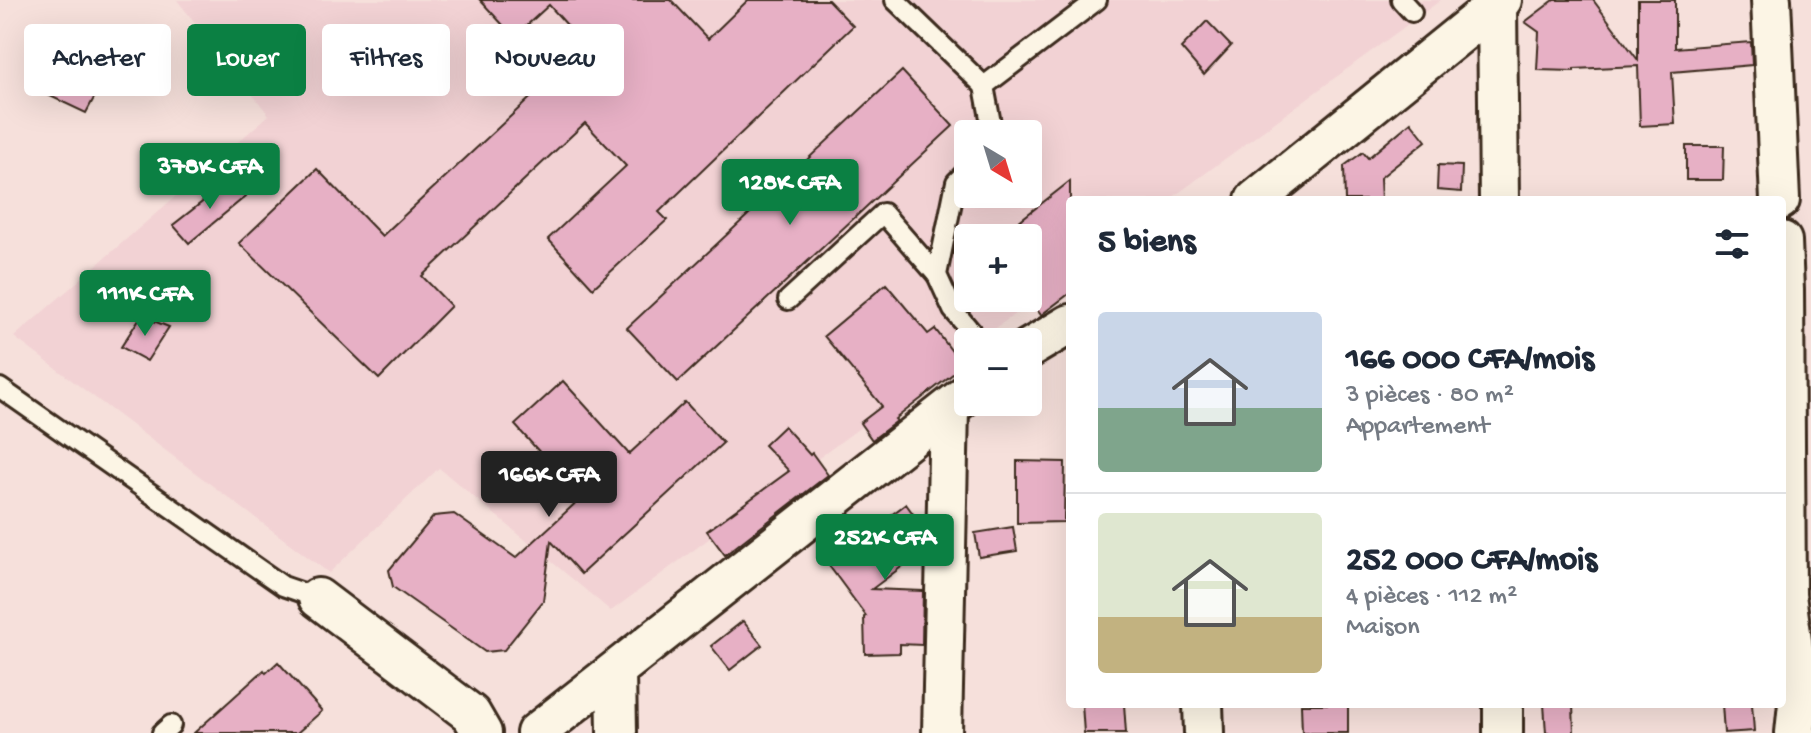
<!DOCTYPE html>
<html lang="fr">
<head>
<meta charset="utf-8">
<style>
  :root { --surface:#fff; --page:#f6f6f7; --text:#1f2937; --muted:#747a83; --line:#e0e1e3; --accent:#0b8043 }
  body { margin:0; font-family:"Gochi Hand",sans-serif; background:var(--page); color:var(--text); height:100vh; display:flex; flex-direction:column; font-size:30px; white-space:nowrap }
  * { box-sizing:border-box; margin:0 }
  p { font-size:26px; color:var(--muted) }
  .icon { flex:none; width:44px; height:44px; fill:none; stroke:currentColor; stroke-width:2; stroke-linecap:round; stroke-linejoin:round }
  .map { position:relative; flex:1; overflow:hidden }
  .side { position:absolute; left:1066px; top:196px; width:720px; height:512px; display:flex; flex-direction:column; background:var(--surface); border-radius:8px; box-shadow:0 8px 32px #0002 }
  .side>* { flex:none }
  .banner { position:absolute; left:24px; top:24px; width:760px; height:72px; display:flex; gap:16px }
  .needle { width:52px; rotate:142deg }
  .tools { position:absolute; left:954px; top:120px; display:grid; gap:16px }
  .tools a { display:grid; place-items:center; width:88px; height:88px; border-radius:8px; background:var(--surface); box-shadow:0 8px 32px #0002; font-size:40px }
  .price { position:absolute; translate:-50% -68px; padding:0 18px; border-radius:8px; background:var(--accent); color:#fff; font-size:26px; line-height:52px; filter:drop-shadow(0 2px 4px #0008) }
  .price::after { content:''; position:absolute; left:50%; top:48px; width:24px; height:18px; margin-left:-12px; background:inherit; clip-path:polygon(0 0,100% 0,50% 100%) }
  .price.current { background:#222; color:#fff }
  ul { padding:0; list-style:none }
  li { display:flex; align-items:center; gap:24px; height:200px; padding:0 32px }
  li+li { border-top:2px solid var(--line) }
  li span { display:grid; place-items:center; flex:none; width:224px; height:160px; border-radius:8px; color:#555 }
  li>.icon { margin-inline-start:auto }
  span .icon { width:96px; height:96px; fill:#fffc; stroke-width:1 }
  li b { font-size:34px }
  h2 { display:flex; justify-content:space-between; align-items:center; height:96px; padding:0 32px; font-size:34px }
  .chip { padding:0 28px; border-radius:8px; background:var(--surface); box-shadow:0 8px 32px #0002; font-size:28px; line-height:72px }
  .chip.current { background:var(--accent); color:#fff }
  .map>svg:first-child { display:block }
  .built { fill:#f2d2d4; fill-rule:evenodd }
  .building { fill:#e7b0c5; stroke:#3b2a1e; stroke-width:2 }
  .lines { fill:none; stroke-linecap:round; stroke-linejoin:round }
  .service-casing { stroke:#3b2a1e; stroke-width:24 }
  .minor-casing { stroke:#3b2a1e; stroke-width:44 }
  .service { stroke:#fcf5e5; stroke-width:18 }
  .minor { stroke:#fcf5e5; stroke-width:38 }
</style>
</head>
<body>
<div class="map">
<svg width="1811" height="733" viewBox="0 0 1811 733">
  <rect width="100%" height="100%" fill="#f6e0db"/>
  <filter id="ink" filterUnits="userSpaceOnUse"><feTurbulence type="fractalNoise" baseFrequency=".0125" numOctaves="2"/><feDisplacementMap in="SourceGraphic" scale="16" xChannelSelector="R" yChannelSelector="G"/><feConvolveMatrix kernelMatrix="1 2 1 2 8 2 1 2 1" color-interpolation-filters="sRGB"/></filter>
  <g filter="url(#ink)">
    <path class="built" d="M177,0h1264l-272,200h-99v73l-93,69h-9v6l-357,263 -172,-143 -110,105 -315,-236 255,-222zM968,134h60v60h-60zM968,238h60v60h-60z"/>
    <g class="building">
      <path d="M480,0h191l37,39 40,-39h80l25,26 -194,186 8,8 -74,68 -45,-49 78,-73 -41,-43 -163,153 29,30 -72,73 -140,-136 78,-74 65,67 204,-190 -37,-41 -35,32z"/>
      <path d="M1554,0h39l45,60v-60h37v48l76,-6 1,23 -80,7 3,52 -35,2 -2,-60 -64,3v2l-37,-1 2,-38 -14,-10z"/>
      <path d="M1207,21l24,25 -27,29 -23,-27z"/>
      <path d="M62,29l55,26 -31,58 -55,-26z"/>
      <path d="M902,71l51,55 -275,256 -51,-54z"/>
      <path d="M1411,122l15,19 -46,37 1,22h-36l-1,-34 19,-14 5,6z"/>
      <path d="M1686,146h38l-1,34h-37z"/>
      <path d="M1438,165l24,1 -1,26 -24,-2z"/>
      <path d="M233,178l13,18 -57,47 -16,-18z"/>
      <path d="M1070,181v112l-29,22 -13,-17 1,-62 -11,-14z"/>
      <path d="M886,284l42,50 7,-5 28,37 -68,53 2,2 -25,19 -12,-17 22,-17 -58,-70z"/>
      <path d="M141,316l28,11 -22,34 -26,-14z"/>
      <path d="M563,381l66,73 56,-52 38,41 -142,131 -30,-33 -8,60 -39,49 -19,2 -92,-65 -4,-17 45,-54 20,-2 62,44 65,-60 -66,-73z"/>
      <path d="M784,426l26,29 2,-2 16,22 -103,80 -18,-24 82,-60 -25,-26z"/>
      <path d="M1017,461l48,1 -1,60 -47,1z"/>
      <path d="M906,504l18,25 -6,6 6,8v7l-52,39 51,2 -1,54 -22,-1v9l-35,1 -1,-37 2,-1 -39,-53z"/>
      <path d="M1013,527l4,24 -38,6 -4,-24z"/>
      <path d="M743,621l19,24 -32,25 -19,-24z"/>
      <path d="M278,662l44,49 -25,22h-103l70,-63 2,3z"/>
      <path d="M1082,704h42l2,29h-42z"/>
      <path d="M1301,704h47v29h-46z"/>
      <path d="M1544,704h29l1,29h-28z"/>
      <path d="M1722,704h30l2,27 -30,2z"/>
    </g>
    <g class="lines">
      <defs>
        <g id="service">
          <path d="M895,0l89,86"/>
          <path d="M1401,0l11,12"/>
          <path d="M993,134l-9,-48 113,-86"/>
          <path d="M968,170l-12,12 -19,93 16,35 27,32"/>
          <path d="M788,300l95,-87 54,62"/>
          <path d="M0,388l283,198 35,12"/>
          <path d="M162,733l9,-8"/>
        </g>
        <g id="minor">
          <path d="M1771,0l9,200"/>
          <path d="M1497,4l2,196"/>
          <path d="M1255,200l247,-200"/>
          <path d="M1782,241l2,49 2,305 13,99 -4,39"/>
          <path d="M1028,349l42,-25"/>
          <path d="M318,598l153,116 11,19"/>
          <path d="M616,671l1,62"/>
          <path d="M1203,704l1,29"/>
          <path d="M536,733l432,-340"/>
          <path d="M942,733l7,-324"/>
          <path d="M1503,733v-29"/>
        </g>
      </defs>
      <use href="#service" class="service-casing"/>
      <use href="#minor" class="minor-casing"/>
      <use href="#service" class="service"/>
      <use href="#minor" class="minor"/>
    </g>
  </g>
</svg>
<div class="tools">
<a><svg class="needle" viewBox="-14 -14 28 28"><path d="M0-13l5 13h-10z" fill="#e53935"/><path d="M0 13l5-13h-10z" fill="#747a83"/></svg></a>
<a>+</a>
<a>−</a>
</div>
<b class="price" style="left:210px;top:211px">378K CFA</b>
<b class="price" style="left:790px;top:227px">128K CFA</b>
<b class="price" style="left:145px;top:338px">111K CFA</b>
<b class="price current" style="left:549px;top:519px">166K CFA</b>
<b class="price" style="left:885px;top:582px">252K CFA</b>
<div class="banner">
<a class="chip">Acheter</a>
<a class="chip current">Louer</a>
<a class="chip">Filtres</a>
<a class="chip">Nouveau</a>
</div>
<section class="side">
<h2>5 biens<svg class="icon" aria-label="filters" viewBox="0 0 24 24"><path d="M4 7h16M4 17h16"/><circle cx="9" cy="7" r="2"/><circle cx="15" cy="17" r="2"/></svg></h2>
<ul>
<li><span style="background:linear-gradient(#c9d6e8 60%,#7fa58c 0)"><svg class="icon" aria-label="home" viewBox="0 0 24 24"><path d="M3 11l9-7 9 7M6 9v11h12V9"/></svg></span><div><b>166 000 CFA/mois</b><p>3 pièces · 80 m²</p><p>Appartement</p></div></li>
<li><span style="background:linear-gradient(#dfe7d0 65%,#c2b280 0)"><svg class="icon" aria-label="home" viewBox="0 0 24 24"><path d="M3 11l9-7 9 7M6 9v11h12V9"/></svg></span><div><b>252 000 CFA/mois</b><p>4 pièces · 112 m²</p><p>Maison</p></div></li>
</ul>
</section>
</div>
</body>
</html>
